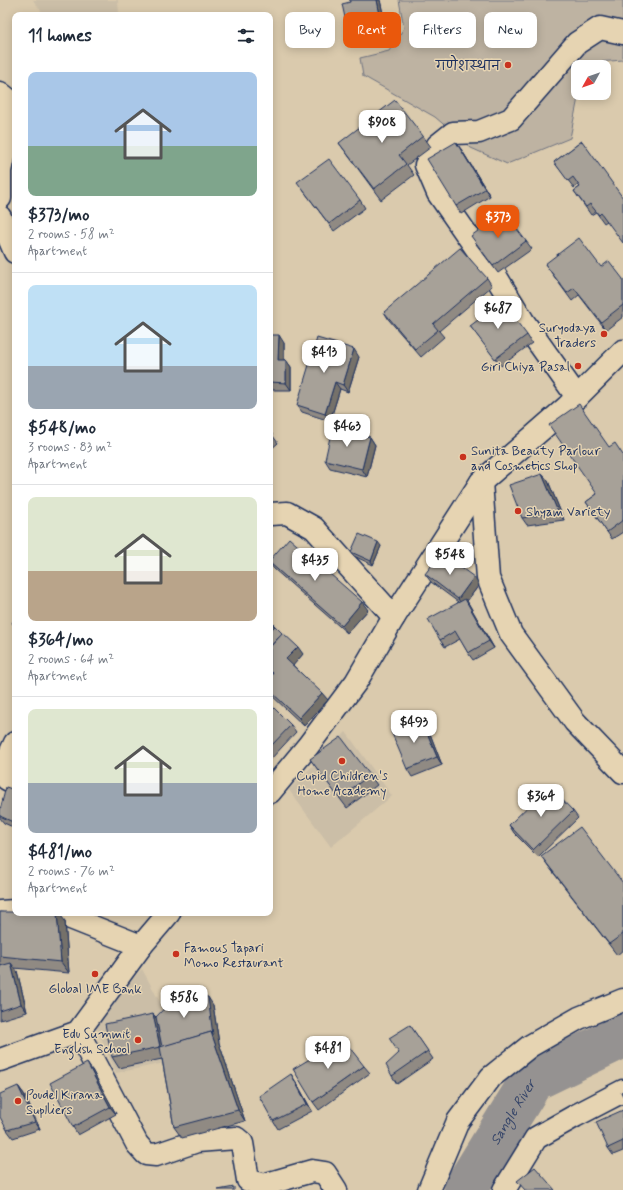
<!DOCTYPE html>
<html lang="en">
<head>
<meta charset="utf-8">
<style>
  :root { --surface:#fff; --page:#f6f6f7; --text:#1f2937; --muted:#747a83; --line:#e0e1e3; --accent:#ea580c }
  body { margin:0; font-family:Mynerve,"Playpen Sans Deva",sans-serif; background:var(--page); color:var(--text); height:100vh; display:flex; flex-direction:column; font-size:15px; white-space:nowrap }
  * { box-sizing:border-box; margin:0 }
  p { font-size:13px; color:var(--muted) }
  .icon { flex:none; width:22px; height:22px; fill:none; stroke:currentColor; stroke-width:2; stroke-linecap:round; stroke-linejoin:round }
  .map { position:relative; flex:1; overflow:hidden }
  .sheet { position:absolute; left:12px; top:12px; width:261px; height:904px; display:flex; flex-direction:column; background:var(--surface); border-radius:8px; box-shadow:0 2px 10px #0003 }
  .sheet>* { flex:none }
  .guide { position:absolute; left:285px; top:12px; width:278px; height:36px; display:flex; gap:8px }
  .needle { width:26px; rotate:230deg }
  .buttons { position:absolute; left:571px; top:60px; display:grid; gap:8px }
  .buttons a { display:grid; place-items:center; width:40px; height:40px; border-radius:8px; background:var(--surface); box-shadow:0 2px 10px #0003; font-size:20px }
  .price { position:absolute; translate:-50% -34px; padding:0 9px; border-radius:8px; background:#fff; color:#222; font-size:13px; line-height:26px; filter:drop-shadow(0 1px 2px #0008) }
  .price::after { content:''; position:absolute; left:50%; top:24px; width:12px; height:9px; margin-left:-6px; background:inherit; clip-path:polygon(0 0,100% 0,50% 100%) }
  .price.current { background:var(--accent); color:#fff }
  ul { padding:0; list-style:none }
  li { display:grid; align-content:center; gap:8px; height:212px; padding:0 16px }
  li+li { border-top:1px solid var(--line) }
  li span { display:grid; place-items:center; height:124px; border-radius:8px; color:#555 }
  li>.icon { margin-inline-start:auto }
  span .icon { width:72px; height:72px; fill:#fffc; stroke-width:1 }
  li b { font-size:17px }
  h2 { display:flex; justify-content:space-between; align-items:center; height:48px; padding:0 16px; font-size:17px }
  .chip { padding:0 14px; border-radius:8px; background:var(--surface); box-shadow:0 2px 10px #0003; font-size:14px; line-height:36px }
  .chip.current { background:var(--accent); color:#fff }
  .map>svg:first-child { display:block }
  .built { fill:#cbbea7 }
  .green { fill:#beb3a2; stroke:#6c7180 }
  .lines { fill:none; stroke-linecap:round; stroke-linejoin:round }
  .river { stroke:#959291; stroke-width:44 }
  .minor-casing { stroke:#1b2f5e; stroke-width:25 }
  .minor { stroke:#e6d4b2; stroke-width:22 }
  .wall { fill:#908a83; stroke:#1b2f5e }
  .shaded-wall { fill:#75716a; stroke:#1b2f5e }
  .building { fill:#a7a198; stroke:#1b2f5e }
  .poi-dot { fill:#c8321e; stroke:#e6d4b2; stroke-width:1.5 }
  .labels { text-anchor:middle; stroke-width:3; stroke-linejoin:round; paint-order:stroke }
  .poi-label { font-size:13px; fill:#1b2f5e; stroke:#e6d4b2; text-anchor:end }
  .water-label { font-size:14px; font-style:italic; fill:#334368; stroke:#e6d4b2 }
</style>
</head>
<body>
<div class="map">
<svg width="623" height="1190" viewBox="0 0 623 1190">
  <rect width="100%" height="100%" fill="#dacaad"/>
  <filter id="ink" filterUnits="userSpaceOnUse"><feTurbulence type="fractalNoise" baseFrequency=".025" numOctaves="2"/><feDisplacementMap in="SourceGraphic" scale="8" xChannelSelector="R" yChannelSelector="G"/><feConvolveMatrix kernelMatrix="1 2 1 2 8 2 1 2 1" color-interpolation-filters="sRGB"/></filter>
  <g filter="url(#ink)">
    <g class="built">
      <path d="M33,0h85l1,15h-75z"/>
      <path d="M346,732l46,64 -61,51 -42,-57z"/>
      <path d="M142,969l25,46 12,45 -63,13 -22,-52z"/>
    </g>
    <path class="green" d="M399,0h224v60l-38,3 -3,4h-4v5l-5,7 5,19 -8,40 -63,26 -36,-16 -36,-31 -72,-41 -3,-18 29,-7 15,-23z"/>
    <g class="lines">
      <path class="river" id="s1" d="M466,1190l2,-6 64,-104 91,-44"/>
      <defs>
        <g id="minor">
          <path d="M0,93l9,7 -1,34 -8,37v27"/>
          <path d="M0,217l15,35"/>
          <path d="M577,397l-54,-76 -28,-46 -57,-82 -12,-28 12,-20 15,-12 26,-1 32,-13 66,-76 23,-15 23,5"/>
          <path d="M481,482l7,96 23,56 64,88 48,50"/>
          <path d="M270,514l17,-1 27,15 80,89"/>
          <path d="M15,743l-13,28 5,8 8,4"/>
          <path d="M270,792l38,-46 48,-64 38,-65 87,-135 86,-75 56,-56"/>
          <path d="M0,912l15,-1"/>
          <path d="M58,913l83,33"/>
          <path d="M78,1032l59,112 9,10 10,1 41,-14 39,-3 6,5 6,37 15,5 49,-14 13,2 11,17"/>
          <path d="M0,1060l78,-28 63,-86 28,-33"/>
          <path d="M429,1190l29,-69 33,-44 39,-31 49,-28 44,-18"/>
          <path d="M504,1190l32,-52 39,-22 48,-25"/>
        </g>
      </defs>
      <use href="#minor" class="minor-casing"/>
      <use href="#minor" class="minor"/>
    </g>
    <g class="wall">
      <path d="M350,0h30l8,37 -34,7 -5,-8z"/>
      <path d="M423,136l8,11 -24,18 7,10 -33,25 -42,-57z"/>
      <path d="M582,141l25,80 -3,2 -8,-11 -5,3 -17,-24 6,-4 -2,-2 -4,3 -20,-26z"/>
      <path d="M461,149l29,47 -29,18 -5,-8z"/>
      <path d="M303,190l57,10 5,8 -31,23z"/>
      <path d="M526,241l6,8 -34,24 -22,-29z"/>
      <path d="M545,264l56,3 22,12v38l-17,13 -27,-35 -7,6z"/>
      <path d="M487,278l5,8 -53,45 5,6 -23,20 -32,-37 -5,-8z"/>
      <path d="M470,326l57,9 5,8 -31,23z"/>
      <path d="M270,335l14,8v17h2l5,7v23h-21z"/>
      <path d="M359,357l-11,35 -8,-3 -10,32 -28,-9 -5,-7z"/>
      <path d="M270,432l8,11 -8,7z"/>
      <path d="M370,437l5,8 -8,32 -37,-9 -5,-8z"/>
      <path d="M609,447l14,8v77l-11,7 -26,-37 11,-8z"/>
      <path d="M542,474l6,7 16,39 -37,5 -5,-7z"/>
      <path d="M381,546l-8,19 -19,-9 -3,-4z"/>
      <path d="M270,560l98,50 -21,23 -73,-64 -4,-5z"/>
      <path d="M425,574l54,11 -12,16 27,47 -21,12 -5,-7 -8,-14 -15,8 -5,-7 18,-38 -27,-20z"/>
      <path d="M270,621l33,33 -10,11 35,35 -24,26 -34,-32v-17l2,-3 -2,-2z"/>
      <path d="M270,707l21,18 5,7 -26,28z"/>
      <path d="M421,718l6,8 15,39 -30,12 -5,-8z"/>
      <path d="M310,759l60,16 7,10 -30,23z"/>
      <path d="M15,790v38l-11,-5 -4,-5v-8z"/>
      <path d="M573,811l5,7 -40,39 -24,-24 -5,-8z"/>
      <path d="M541,856l82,27v67l-6,5 -68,-88z"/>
      <path d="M0,912l65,9 4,52 -55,-5 3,3 10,41 -27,8v-54h1l-1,-1z"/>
      <path d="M213,1005l6,38 26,78 -63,17 -8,-11 -12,-68 -43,9 -7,-11 41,-43 3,3z"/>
      <path d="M410,1025l23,34 -36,25 -5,-8 7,-23z"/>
      <path d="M364,1066l6,7 -51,37 -6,-8z"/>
      <path d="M92,1070l24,44 -38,21 -5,-8z"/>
      <path d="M296,1082l16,29 -34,18 -5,-8z"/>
      <path d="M18,1086l6,8 16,35 -27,9 -6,-8z"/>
      <path d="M623,1110v41l-10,4 -5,-7z"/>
    </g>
    <g class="shaded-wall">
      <path d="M377,0h3l8,37 -5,-7z"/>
      <path d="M456,142l5,7 29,47 -5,-7z"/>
      <path d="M279,335l5,8v24l-6,-7z"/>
      <path d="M354,349l5,8 -11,35 -5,-7z"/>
      <path d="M286,360l5,7v23l-5,-7z"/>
      <path d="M335,382l5,7 -10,32 -5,-7z"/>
      <path d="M370,437l5,8 -8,32 -5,-8z"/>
      <path d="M542,474l6,7 16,39 -6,-8z"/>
      <path d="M378,542l3,4 -8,19 -2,-4z"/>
      <path d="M474,577l5,8 -12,16 27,47 -36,-49z"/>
      <path d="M362,602l6,8 -21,23 -5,-7z"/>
      <path d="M272,623l5,7 -7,8v-13z"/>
      <path d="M298,647l5,7 -11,13 -6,-8z"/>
      <path d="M322,693l6,7 -24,26 -5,-8z"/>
      <path d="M421,718l6,8 15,39 -5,-8z"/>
      <path d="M57,913h2l6,8 4,52 -8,-11z"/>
      <path d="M11,963l6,8 10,41 -6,-8z"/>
      <path d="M208,997l5,8 6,38 26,78 -7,-11 -27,-78z"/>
      <path d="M153,1014l8,10 5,26 -6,-3z"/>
      <path d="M87,1063l5,7 24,44 -6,-7z"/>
      <path d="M291,1074l5,8 16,29 -5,-7z"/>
      <path d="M18,1086l6,8 16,35 -5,-7z"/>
    </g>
    <g class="building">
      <path d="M350,0h27l6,30 -34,6 -7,-32 8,-2z"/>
      <path d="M395,100l28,36 -24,19 7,9 -32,25 -35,-46z"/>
      <path d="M582,141l41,57v45l-22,-30 -2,2 -9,-11 -4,3 -12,-16 6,-4 -7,-10 -5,4 -14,-19z"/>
      <path d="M456,142l29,47 -29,17 -29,-47z"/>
      <path d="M329,159l31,41 -31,24 -32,-42z"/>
      <path d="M504,212l22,29 -33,25 -22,-30z"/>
      <path d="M579,238l22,29 8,-6 14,18v26l-22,17 -27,-34 -7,5 -22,-29z"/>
      <path d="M460,248l27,30 -54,46 5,6 -23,19 -31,-37z"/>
      <path d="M502,302l25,33 -32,24 -25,-33z"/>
      <path d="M270,335h9l-1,25h8v23l-16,-1z"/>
      <path d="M317,338l37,11 -11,36 -8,-3 -10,32 -28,-9z"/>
      <path d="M579,404l30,43 6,-4 8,12v65l-16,12 -21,-30 11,-8 -48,-69z"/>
      <path d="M332,428l38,9 -8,32 -37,-9z"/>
      <path d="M270,432l3,3 -3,3z"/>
      <path d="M542,474l16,38 -36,6 -13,-33z"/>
      <path d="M359,534l19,8 -7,19 -20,-9z"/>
      <path d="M289,538l73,64 -20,24 -72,-63v-3z"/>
      <path d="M441,553l33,24 -16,22 -33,-25z"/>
      <path d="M465,599l24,42 -21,12 -13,-22 -15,9 -12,-21z"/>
      <path d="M15,619v7l-3,-3z"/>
      <path d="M275,626l7,7 -12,14v-16z"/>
      <path d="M283,633l15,14 -12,12 36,34 -23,25 -29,-27v-14l3,-4 -3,-3v-23z"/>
      <path d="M272,706l19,19 -21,22v-40z"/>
      <path d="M421,718l16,39 -30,12 -16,-38z"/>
      <path d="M341,737l29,38 -31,23 -29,-39z"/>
      <path d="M549,786l24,25 -40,39 -24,-25z"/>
      <path d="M6,787l9,3v33l-15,-7v-6z"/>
      <path d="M580,827l43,56v51l-14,10 -68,-88z"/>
      <path d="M0,912h15v1h42l4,49 -61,-6z"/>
      <path d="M11,963l10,41 -21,7v-45z"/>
      <path d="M177,995l31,2 5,38 -2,-3 -49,15 -6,-30z"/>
      <path d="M153,1014l7,33 -48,10 -7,-33z"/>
      <path d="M410,1025l18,26 -36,25 -6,-11 13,-12 -10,-15z"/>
      <path d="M211,1032l27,78 -64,17 -14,-80z"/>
      <path d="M343,1039l21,27 -51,36 -20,-33z"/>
      <path d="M87,1063l23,44 -37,20 -23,-44z"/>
      <path d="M291,1074l16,30 -34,17 -14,-25z"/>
      <path d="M18,1086l17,36 -28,8 -7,-13v-23z"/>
      <path d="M623,1091v5l-2,-4z"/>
      <path d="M623,1110v31l-15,7 -12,-26z"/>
      <path d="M535,1167l20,23h-30l-8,-9z"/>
      <path d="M234,1187v3h-16z"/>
    </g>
  </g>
  <g class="poi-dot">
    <circle cx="508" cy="65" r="4"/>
    <circle cx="604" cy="334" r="4"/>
    <circle cx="578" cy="366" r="4"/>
    <circle cx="463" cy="457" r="4"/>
    <circle cx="518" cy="511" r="4"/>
    <circle cx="342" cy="761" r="4"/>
    <circle cx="176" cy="954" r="4"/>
    <circle cx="95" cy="974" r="4"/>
    <circle cx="138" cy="1040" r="4"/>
    <circle cx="18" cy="1101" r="4"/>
  </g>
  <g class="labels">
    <g class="poi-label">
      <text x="500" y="70">गणेशस्थान</text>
      <text x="596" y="332">Suryodaya<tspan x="596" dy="15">Traders</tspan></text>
      <text x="570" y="371">Giri Chiya Pasal</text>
      <text x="471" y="455" text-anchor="start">Sunita Beauty Parlour<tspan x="471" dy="15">and Cosmetics Shop</tspan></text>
      <text x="526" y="516" text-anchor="start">Shyam Variety</text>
      <text x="342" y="780" text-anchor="middle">Cupid Children's<tspan x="342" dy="15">Home Academy</tspan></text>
      <text x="184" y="952" text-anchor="start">Famous Tapari<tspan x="184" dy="15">Momo Restaurant</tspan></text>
      <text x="95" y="993" text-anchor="middle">Global IME Bank</text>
      <text x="130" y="1038">Edu Summit<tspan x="130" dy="15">English School</tspan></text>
      <text x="26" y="1099" text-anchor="start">Poudel Kirana<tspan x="26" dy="15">Suplliers</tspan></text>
    </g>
    <g class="water-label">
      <text dy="5" stroke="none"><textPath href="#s1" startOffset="91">Sangle River</textPath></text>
    </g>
  </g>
</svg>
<div class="buttons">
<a><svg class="needle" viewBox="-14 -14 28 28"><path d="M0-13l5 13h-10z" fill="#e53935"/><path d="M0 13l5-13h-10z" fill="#747a83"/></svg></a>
</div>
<b class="price" style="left:382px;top:144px">$908</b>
<b class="price current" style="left:498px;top:239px">$373</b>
<b class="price" style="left:498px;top:330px">$687</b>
<b class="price" style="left:324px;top:374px">$413</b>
<b class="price" style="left:347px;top:448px">$463</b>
<b class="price" style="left:450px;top:576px">$548</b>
<b class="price" style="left:315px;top:582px">$435</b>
<b class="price" style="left:414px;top:744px">$493</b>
<b class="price" style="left:541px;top:818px">$364</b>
<b class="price" style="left:184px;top:1019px">$586</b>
<b class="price" style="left:328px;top:1070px">$481</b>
<div class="guide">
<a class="chip">Buy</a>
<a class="chip current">Rent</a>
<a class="chip">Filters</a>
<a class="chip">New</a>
</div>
<section class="sheet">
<h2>11 homes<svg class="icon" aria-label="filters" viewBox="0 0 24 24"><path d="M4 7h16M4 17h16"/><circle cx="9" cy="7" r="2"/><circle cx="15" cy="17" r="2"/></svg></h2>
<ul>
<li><span style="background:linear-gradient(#a9c7e8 60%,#7fa58c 0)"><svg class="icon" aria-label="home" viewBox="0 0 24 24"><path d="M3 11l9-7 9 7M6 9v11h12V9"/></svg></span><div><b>$373/mo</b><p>2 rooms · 58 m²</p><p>Apartment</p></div></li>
<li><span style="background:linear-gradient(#bfe0f5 65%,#9aa5b1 0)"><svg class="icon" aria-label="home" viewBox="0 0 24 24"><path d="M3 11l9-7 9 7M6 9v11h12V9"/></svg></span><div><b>$548/mo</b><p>3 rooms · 83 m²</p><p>Apartment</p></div></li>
<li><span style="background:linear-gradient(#dfe7d0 60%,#b9a48a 0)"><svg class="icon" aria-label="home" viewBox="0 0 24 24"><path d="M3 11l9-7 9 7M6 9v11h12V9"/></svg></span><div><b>$364/mo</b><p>2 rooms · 64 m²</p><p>Apartment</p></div></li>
<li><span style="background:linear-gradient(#dfe7d0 60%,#9aa5b1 0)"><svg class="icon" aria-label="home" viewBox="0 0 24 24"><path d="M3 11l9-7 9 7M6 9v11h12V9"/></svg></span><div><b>$481/mo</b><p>2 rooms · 76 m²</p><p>Apartment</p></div></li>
</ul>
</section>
</div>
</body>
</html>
